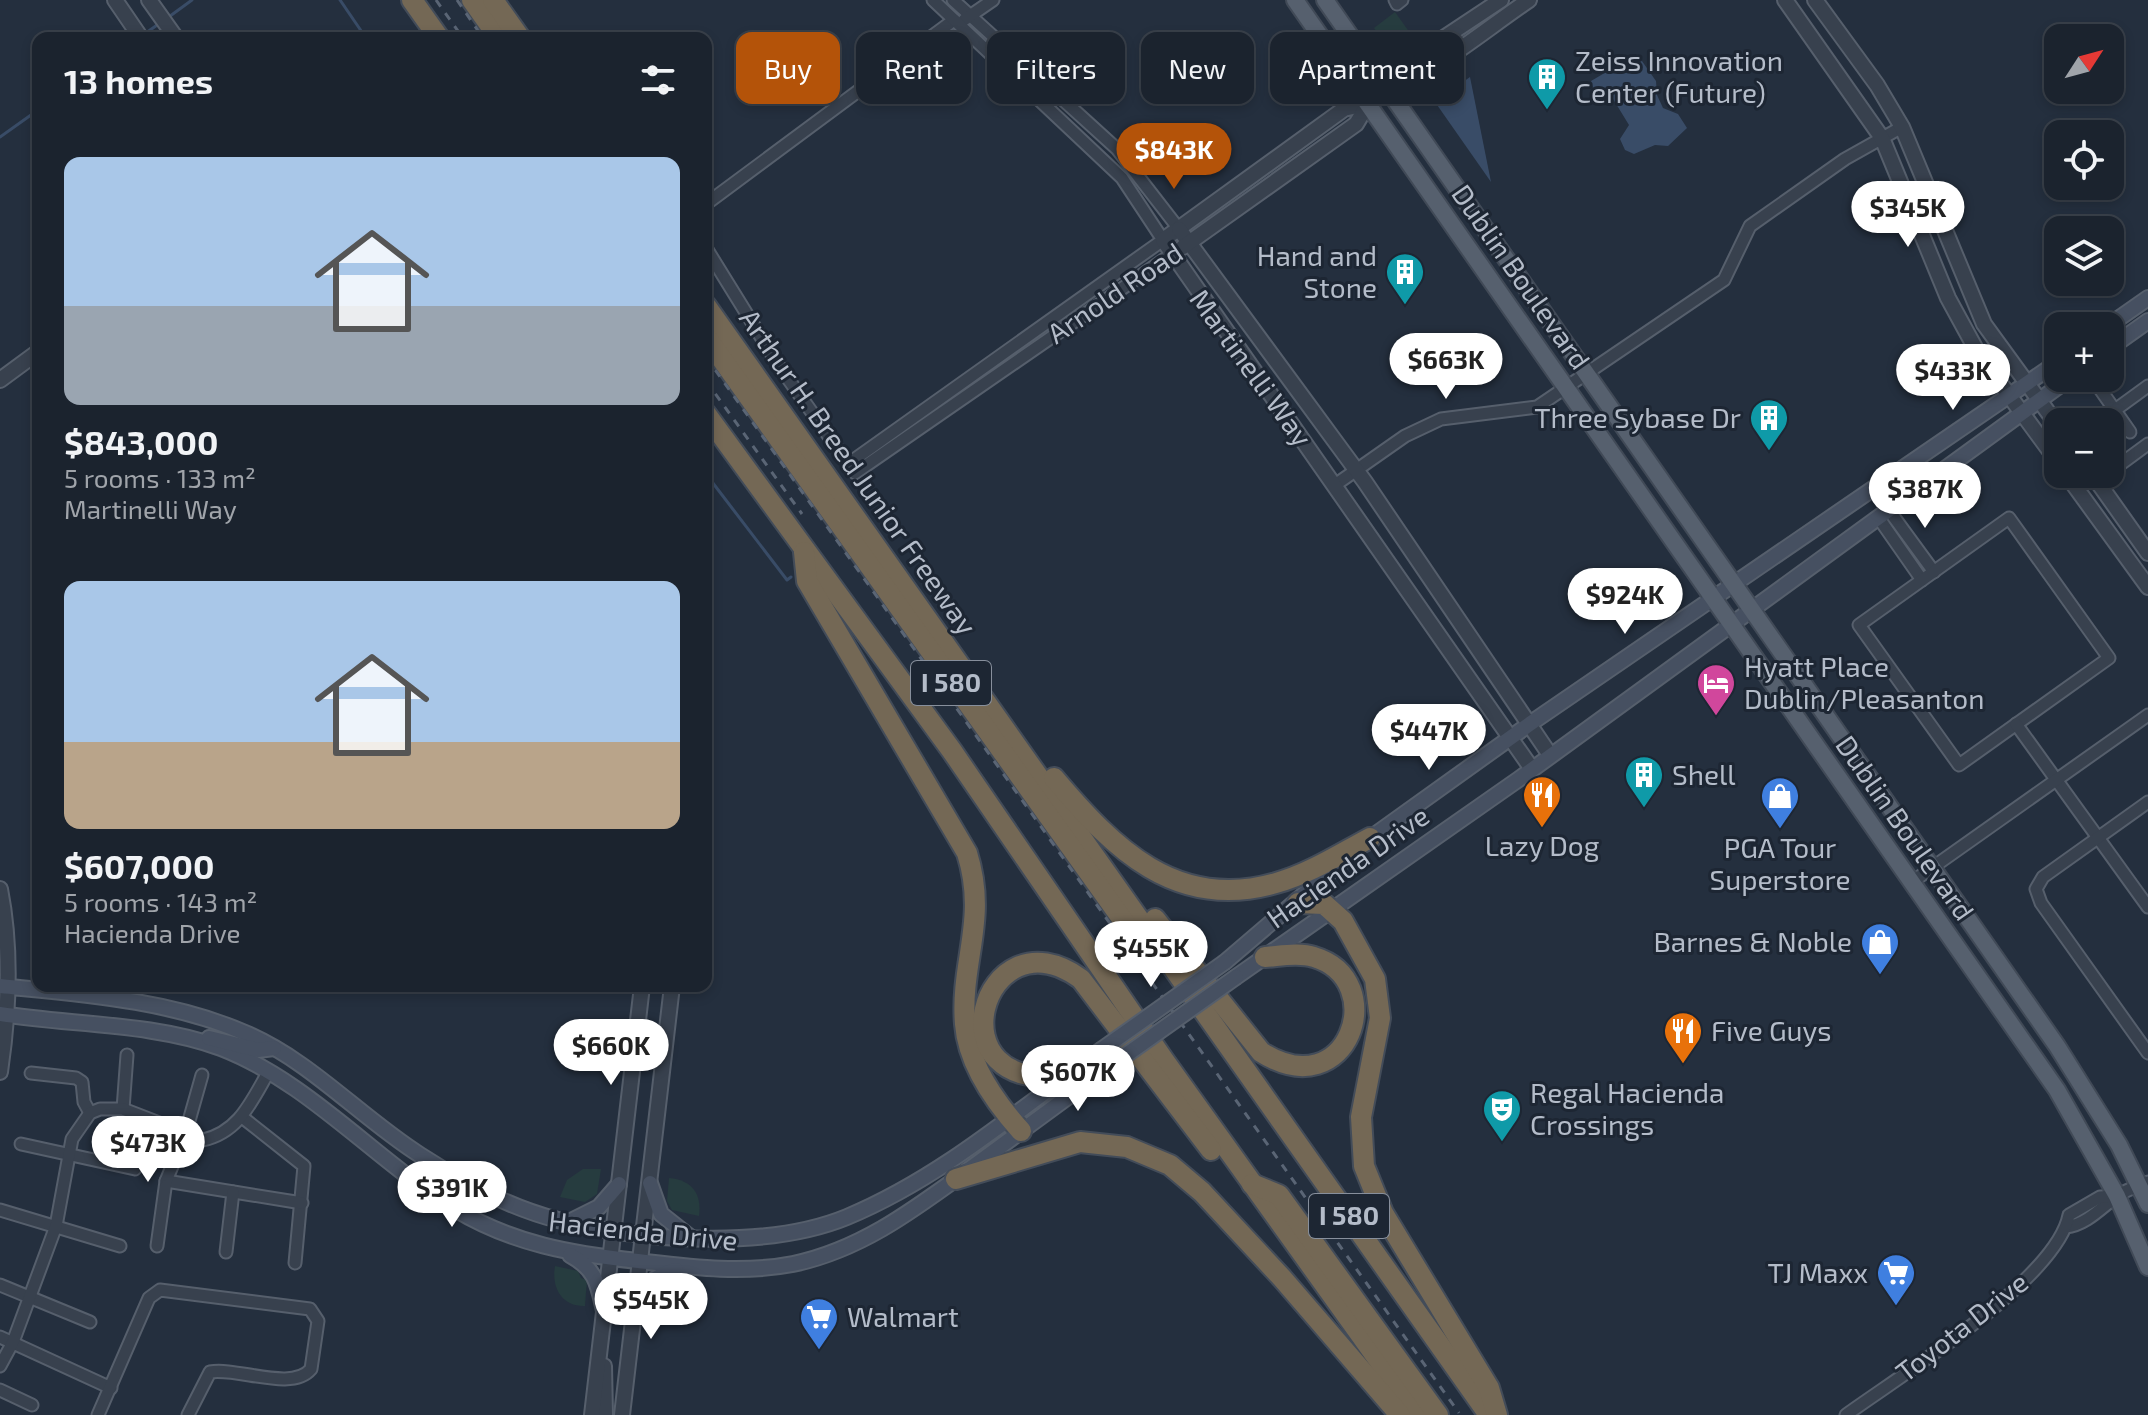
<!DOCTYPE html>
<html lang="en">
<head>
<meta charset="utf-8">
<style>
  :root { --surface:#1b232e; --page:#282f3a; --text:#f1f3f6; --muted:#a0a4aa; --line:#39404a; --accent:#b45309 }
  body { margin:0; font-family:"Exo 2",sans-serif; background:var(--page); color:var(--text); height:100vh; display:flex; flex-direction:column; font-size:30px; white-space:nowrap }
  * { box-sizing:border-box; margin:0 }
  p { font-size:26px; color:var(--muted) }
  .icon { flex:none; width:44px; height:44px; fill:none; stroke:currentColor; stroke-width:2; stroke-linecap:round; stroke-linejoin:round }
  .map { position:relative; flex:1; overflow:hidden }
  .sheet { position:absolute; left:32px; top:32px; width:680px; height:960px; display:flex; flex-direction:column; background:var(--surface); border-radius:16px; box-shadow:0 4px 12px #0003,0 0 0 2px var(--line) }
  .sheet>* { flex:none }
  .guide { position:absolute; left:736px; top:32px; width:760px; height:72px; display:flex; gap:16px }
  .needle { width:52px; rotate:54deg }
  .buttons { position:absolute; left:2044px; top:24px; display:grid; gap:16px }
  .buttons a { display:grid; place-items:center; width:80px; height:80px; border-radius:16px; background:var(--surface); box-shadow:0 4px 12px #0003,0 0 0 2px var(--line); font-size:40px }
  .price { position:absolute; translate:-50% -68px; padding:0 18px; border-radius:28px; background:#fff; color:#222; font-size:26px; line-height:52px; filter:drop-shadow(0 2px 4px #0008) }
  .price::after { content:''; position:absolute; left:50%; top:48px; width:24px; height:18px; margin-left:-12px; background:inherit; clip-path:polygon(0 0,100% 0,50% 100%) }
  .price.active { background:var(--accent); color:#fff }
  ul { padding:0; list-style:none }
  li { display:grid; align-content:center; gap:16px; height:424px; padding:0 32px }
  li span { display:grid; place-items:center; height:248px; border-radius:16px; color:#555 }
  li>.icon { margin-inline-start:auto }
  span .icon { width:144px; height:144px; fill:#fffc; stroke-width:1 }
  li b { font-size:34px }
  h2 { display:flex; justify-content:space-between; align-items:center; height:96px; padding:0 32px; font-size:34px }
  .pill { padding:0 28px; border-radius:16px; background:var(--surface); box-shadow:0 4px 12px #0003,0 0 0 2px var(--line); font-size:28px; line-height:72px }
  .pill.active { background:var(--accent); color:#fff }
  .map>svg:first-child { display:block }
  .green { fill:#263c3f }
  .water { fill:#394c67 }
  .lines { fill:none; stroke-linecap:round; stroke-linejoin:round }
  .stream { stroke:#394c67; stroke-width:3 }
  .minor-casing { stroke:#565f6c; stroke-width:15 }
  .tertiary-casing { stroke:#565f6c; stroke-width:18 }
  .secondary-casing { stroke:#565f6c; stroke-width:18 }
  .primary-casing { stroke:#414a57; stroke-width:20 }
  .motorway-casing { stroke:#434c59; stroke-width:24 }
  .minor { stroke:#38414e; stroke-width:11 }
  .tertiary { stroke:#38414e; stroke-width:14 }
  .secondary { stroke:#465061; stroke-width:14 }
  .primary { stroke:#56606e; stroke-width:16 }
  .motorway { stroke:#746855; stroke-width:20 }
  .rail { stroke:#5a6575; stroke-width:3; stroke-dasharray:8 8; stroke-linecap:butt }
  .secondary-bridge-casing { stroke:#565f6c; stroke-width:18; stroke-linecap:butt }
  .secondary-bridge { stroke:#465061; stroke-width:14 }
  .labels { text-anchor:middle; stroke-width:6; stroke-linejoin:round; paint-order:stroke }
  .shield { fill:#1d2633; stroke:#878f9c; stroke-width:2 }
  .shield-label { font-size:26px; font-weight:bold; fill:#b4bcc9 }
  .poi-label { font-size:28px; fill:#b4bcc9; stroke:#1d2633; text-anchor:start }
  .street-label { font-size:28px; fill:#b4bcc9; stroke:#1d2633 }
</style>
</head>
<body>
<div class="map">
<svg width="2148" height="1415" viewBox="0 0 2148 1415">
  <rect width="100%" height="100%" fill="#242f3e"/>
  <g class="green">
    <path d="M1395,12l20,28 -21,17 -20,-29z"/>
    <path d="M583,1169h18l-4,25 -12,8 -25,-5 7,-17z"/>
    <path d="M669,1178c23,2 33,16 30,38l-27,-6 -5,-9z"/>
    <path d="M555,1266l23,5 3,7 6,2 -2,26c-22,1 -34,-17 -30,-40z"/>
    <path d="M670,1280l21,3c-1,23 -15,33 -37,31l3,-26z"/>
  </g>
  <g class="water">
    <path d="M1637,54l19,27 1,14 6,13 15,6 9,14 -19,18 -13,-1 -21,9 -9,-4 -5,-11 9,-14 -19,-31 -16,-4 -3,-9z"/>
    <path d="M1470,77l21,105 -56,-80z"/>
  </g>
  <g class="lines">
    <g class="stream">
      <path d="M340,0l26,38"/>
      <path d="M166,19l26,-19"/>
      <path d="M143,35l17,-12"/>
      <path d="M0,137l38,-27"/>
      <path d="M706,474l81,106 4,-3"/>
    </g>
    <defs>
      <g id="minor">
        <path d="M953,0l164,149 62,80"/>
        <path d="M1395,0l2,4 5,-4"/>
        <path d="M964,20l29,-20"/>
        <path d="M706,204l248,-184"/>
        <path d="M706,248l73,118 76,107 317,-219"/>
        <path d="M2100,389l30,43"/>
        <path d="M2115,410l33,-24"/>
        <path d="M848,464l315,-224 -41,-62 -189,-178"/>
        <path d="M2118,466l30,-22"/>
        <path d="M1335,485l70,-49 36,-17 96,-12 187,-127 26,-54 95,-67 57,-32"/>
        <path d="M1888,509l46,63"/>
        <path d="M1878,517l44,63"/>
        <path d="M2009,518l100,140 -150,107 -100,-140z"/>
        <path d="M2016,724l132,183"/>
        <path d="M2148,802l-105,75 -7,12 5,14 107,150"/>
        <path d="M1912,882l236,-167"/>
        <path d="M31,1073l45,5 6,4 2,20 6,11"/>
        <path d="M123,1109l4,-54"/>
        <path d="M242,1117l62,49 -9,97"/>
        <path d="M21,1144l114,25"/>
        <path d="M166,1181l136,22"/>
        <path d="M0,1210l120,36"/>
        <path d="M2066,1227c20,-2 36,-20 51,-31 9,-6 21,-10 31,-14"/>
        <path d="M157,1246l9,-65 19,-46 17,-60"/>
        <path d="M226,1252l7,-60"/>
        <path d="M0,1285l90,37"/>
        <path d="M0,1337l111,51"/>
        <path d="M0,1366l13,-24 43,-116 16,-87 18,-26 10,-4h23l80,31c36,-8 48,-38 66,-69"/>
        <path d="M0,1390l32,15"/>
        <path d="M98,1415l51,-117 11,-8 150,19 8,12 -7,48c-19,23 -73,-2 -101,3l-22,43"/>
        <path d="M1846,1415c55,-40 210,-135 223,-200l31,-18 17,-1"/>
      </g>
      <g id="tertiary">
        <path d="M115,0l26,38"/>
        <path d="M149,0l27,38"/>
        <path d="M1529,0c-53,36 -123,96 -185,109l-181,131 369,529"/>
        <path d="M1785,0l97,138 66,160 30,55 80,109"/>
        <path d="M1815,0l62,85 25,42 82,197 74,102"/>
        <path d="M1390,90l13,-25 98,-65"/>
        <path d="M1179,229l186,253 185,273"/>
        <path d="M1183,247l173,-123 12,-20"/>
        <path d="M0,380l38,-28"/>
        <path d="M2066,474l82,113"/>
        <path d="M2092,474l56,79"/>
        <path d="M0,889c12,61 9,122 0,183"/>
        <path d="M604,1366l1,49"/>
        <path d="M592,1415l50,-429"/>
        <path d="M622,1415l50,-429"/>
      </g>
      <g id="secondary">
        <path d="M2108,326l40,-28"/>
        <path d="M2110,348l38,-27"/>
        <path d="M1365,842l166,-119 527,-361"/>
        <path d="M1225,962l124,-106"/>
        <path d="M1236,977l283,-198 551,-401"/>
        <path d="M0,986c81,8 170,14 245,47 66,28 115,84 175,122 40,26 91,53 138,65 83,21 209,30 289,-3 94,-39 173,-108 254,-167"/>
        <path d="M0,1014c70,11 155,9 221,34 88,34 154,112 234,161 58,35 117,45 183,52 52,6 103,13 155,3 67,-14 119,-53 174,-93 48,-35 96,-71 145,-106"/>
        <path d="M209,1038l49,12 16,-2"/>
        <path d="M650,1183l11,31 29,23"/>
        <path d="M569,1222l30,-15 20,-23"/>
        <path d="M570,1255c26,14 28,29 34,56"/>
        <path d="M635,1314c10,-24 14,-38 41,-44"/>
      </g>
      <g id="primary">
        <path d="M1295,0l762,1090 60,106 31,71"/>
        <path d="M1325,0l732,1046 62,99 29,59"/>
      </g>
      <g id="motorway">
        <path d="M412,0l27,38"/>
        <path d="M472,0l27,38"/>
        <path d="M493,0l27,38"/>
        <path d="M706,306l783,1109"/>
        <path d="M706,337l424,593"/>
        <path d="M706,414l246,337 211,308 255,356"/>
        <path d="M804,552l3,29 160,272c21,67 -7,108 -2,171 3,40 30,78 56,107"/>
        <path d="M1054,778c59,70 122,134 222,105 33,-9 64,-29 94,-45"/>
        <path d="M1298,903l26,1 19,17 32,58 5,39 -19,99 3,49 19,47 106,175 8,27"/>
        <path d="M1155,919l106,133c88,56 130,-72 53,-95 -15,-5 -34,-1 -49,0"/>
        <path d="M1069,1074c-141,25 -87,-167 12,-95l130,171"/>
        <path d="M956,1179l124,-37 47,5 43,18 32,27 80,86 118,137"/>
        <path d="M1252,1184l27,11 159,220"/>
      </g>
    </defs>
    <use href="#minor" class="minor-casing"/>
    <use href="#tertiary" class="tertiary-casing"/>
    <use href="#secondary" class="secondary-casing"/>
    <use href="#primary" class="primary-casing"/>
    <use href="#motorway" class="motorway-casing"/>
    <use href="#minor" class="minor"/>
    <use href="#tertiary" class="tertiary"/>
    <use href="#secondary" class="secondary"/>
    <use href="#primary" class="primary"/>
    <use href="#motorway" class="motorway"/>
    <g class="rail">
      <path d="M436,0l27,38"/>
      <path d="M457,0l26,38"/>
      <path d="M706,357l753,1056"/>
      <path d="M706,381l96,133"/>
    </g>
    <defs>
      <g id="secondary-bridge">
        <path d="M1101,1050l124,-88"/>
        <path d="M1112,1065l124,-88"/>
      </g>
    </defs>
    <use href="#secondary-bridge" class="secondary-bridge-casing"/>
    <use href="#secondary-bridge" class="secondary-bridge"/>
  </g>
  <defs>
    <symbol id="building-pin" viewBox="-11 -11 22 30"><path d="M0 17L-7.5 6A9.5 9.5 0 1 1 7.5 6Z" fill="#0f9aa8" stroke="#1d2633"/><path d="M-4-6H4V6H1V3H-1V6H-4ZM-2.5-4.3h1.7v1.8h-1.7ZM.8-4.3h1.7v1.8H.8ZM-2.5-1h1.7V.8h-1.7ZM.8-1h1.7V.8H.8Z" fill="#fff"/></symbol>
    <symbol id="hotel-pin" viewBox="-11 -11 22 30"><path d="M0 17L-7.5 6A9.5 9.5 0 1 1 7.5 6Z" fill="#d1479c" stroke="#1d2633"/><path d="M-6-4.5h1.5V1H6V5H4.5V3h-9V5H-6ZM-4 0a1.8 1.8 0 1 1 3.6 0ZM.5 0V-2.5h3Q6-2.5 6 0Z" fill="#fff"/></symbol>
    <symbol id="restaurant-pin" viewBox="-11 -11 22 30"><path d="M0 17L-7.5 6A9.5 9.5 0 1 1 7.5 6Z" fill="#e8710a" stroke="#1d2633"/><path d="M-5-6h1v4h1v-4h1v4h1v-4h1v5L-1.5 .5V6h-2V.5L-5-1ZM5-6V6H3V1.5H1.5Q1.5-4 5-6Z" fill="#fff"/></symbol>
    <symbol id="shop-pin" viewBox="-11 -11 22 30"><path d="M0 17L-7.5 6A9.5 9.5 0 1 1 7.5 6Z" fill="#3f7fe0" stroke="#1d2633"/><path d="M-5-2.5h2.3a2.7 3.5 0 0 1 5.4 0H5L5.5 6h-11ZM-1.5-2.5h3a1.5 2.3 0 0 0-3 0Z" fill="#fff"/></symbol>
    <symbol id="theatre-pin" viewBox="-11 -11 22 30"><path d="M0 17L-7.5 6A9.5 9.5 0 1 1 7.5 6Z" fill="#0f9aa8" stroke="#1d2633"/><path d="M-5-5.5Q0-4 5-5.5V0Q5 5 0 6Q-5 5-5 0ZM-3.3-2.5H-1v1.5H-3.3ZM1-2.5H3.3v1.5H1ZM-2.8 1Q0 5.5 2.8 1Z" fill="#fff"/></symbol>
    <symbol id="supermarket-pin" viewBox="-11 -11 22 30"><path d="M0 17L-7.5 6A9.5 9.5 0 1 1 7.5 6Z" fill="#3f7fe0" stroke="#1d2633"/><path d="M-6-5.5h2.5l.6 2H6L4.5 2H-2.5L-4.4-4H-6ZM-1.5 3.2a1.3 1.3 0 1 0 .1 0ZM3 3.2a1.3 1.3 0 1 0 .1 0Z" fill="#fff"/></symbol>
  </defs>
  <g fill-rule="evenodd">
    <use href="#building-pin" x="1525" y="55" width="44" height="60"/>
    <use href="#building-pin" x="1383" y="250" width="44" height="60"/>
    <use href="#building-pin" x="1747" y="396" width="44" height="60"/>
    <use href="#hotel-pin" x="1694" y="661" width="44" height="60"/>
    <use href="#building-pin" x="1622" y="753" width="44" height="60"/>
    <use href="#restaurant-pin" x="1520" y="773" width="44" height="60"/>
    <use href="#shop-pin" x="1758" y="774" width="44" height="60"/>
    <use href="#shop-pin" x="1858" y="920" width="44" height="60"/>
    <use href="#restaurant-pin" x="1661" y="1009" width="44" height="60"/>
    <use href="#theatre-pin" x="1480" y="1087" width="44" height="60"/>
    <use href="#supermarket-pin" x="1874" y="1251" width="44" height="60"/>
    <use href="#supermarket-pin" x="797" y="1295" width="44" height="60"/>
  </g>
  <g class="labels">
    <g class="shield">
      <rect x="911" y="661" width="80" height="44" rx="6"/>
      <rect x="1309" y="1194" width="80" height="44" rx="6"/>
    </g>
    <g class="shield-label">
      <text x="951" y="692">I 580</text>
      <text x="1349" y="1225">I 580</text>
    </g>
    <g class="poi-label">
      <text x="1575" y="71">Zeiss Innovation<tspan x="1575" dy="32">Center (Future)</tspan></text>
      <text x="1377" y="266" text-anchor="end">Hand and<tspan x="1377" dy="32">Stone</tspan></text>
      <text x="1741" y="428" text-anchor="end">Three Sybase Dr</text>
      <text x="1744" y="677">Hyatt Place<tspan x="1744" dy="32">Dublin/Pleasanton</tspan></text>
      <text x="1672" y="785">Shell</text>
      <text x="1542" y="856" text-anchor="middle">Lazy Dog</text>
      <text x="1780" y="858" text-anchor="middle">PGA Tour<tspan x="1780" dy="32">Superstore</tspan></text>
      <text x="1852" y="952" text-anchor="end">Barnes &amp; Noble</text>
      <text x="1711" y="1041">Five Guys</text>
      <text x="1530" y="1103">Regal Hacienda<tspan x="1530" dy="32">Crossings</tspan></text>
      <text x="1868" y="1283" text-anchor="end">TJ Maxx</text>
      <text x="847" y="1327">Walmart</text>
    </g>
    <g class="street-label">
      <text transform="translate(1521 277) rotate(55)" y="10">Dublin Boulevard</text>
      <text transform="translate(1115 293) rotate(-34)" y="10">Arnold Road</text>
      <text transform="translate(1251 368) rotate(54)" y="10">Martinelli Way</text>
      <text transform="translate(858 472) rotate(55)" y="10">Arthur H. Breed Junior Freeway</text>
      <text transform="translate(1905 828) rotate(55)" y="10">Dublin Boulevard</text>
      <text transform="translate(1348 867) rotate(-35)" y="10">Hacienda Drive</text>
      <text transform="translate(643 1231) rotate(6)" y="10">Hacienda Drive</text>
      <text transform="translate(1962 1327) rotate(-38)" y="10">Toyota Drive</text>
    </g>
  </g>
</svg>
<div class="buttons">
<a><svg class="needle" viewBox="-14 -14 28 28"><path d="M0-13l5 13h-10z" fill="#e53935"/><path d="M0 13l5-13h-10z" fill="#a0a4aa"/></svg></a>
<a><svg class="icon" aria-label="locate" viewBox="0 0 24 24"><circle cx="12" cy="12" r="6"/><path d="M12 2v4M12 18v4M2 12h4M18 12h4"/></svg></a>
<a><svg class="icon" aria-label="layers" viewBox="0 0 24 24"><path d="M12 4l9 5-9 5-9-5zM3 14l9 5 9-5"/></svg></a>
<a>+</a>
<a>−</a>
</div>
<b class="price active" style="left:1174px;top:191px">$843K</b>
<b class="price" style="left:1908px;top:249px">$345K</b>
<b class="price" style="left:1446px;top:401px">$663K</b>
<b class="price" style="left:1953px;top:412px">$433K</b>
<b class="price" style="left:1925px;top:530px">$387K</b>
<b class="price" style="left:1625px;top:636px">$924K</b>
<b class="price" style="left:1429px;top:772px">$447K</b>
<b class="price" style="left:1151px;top:989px">$455K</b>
<b class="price" style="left:611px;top:1087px">$660K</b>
<b class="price" style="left:1078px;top:1113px">$607K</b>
<b class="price" style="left:148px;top:1184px">$473K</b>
<b class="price" style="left:452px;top:1229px">$391K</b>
<b class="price" style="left:651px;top:1341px">$545K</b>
<div class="guide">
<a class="pill active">Buy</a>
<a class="pill">Rent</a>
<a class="pill">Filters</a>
<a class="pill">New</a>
<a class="pill">Apartment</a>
</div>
<section class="sheet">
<h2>13 homes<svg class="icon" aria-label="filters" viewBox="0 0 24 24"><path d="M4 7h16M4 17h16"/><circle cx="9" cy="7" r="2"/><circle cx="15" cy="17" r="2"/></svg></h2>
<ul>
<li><span style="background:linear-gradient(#a9c7e8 60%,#9aa5b1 0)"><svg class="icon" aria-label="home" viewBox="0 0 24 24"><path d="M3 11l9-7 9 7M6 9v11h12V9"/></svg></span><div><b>$843,000</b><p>5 rooms · 133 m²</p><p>Martinelli Way</p></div></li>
<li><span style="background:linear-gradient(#a9c7e8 65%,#b9a48a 0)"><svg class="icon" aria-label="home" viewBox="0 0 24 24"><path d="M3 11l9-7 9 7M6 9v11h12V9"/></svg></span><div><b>$607,000</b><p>5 rooms · 143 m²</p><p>Hacienda Drive</p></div></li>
</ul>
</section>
</div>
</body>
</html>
